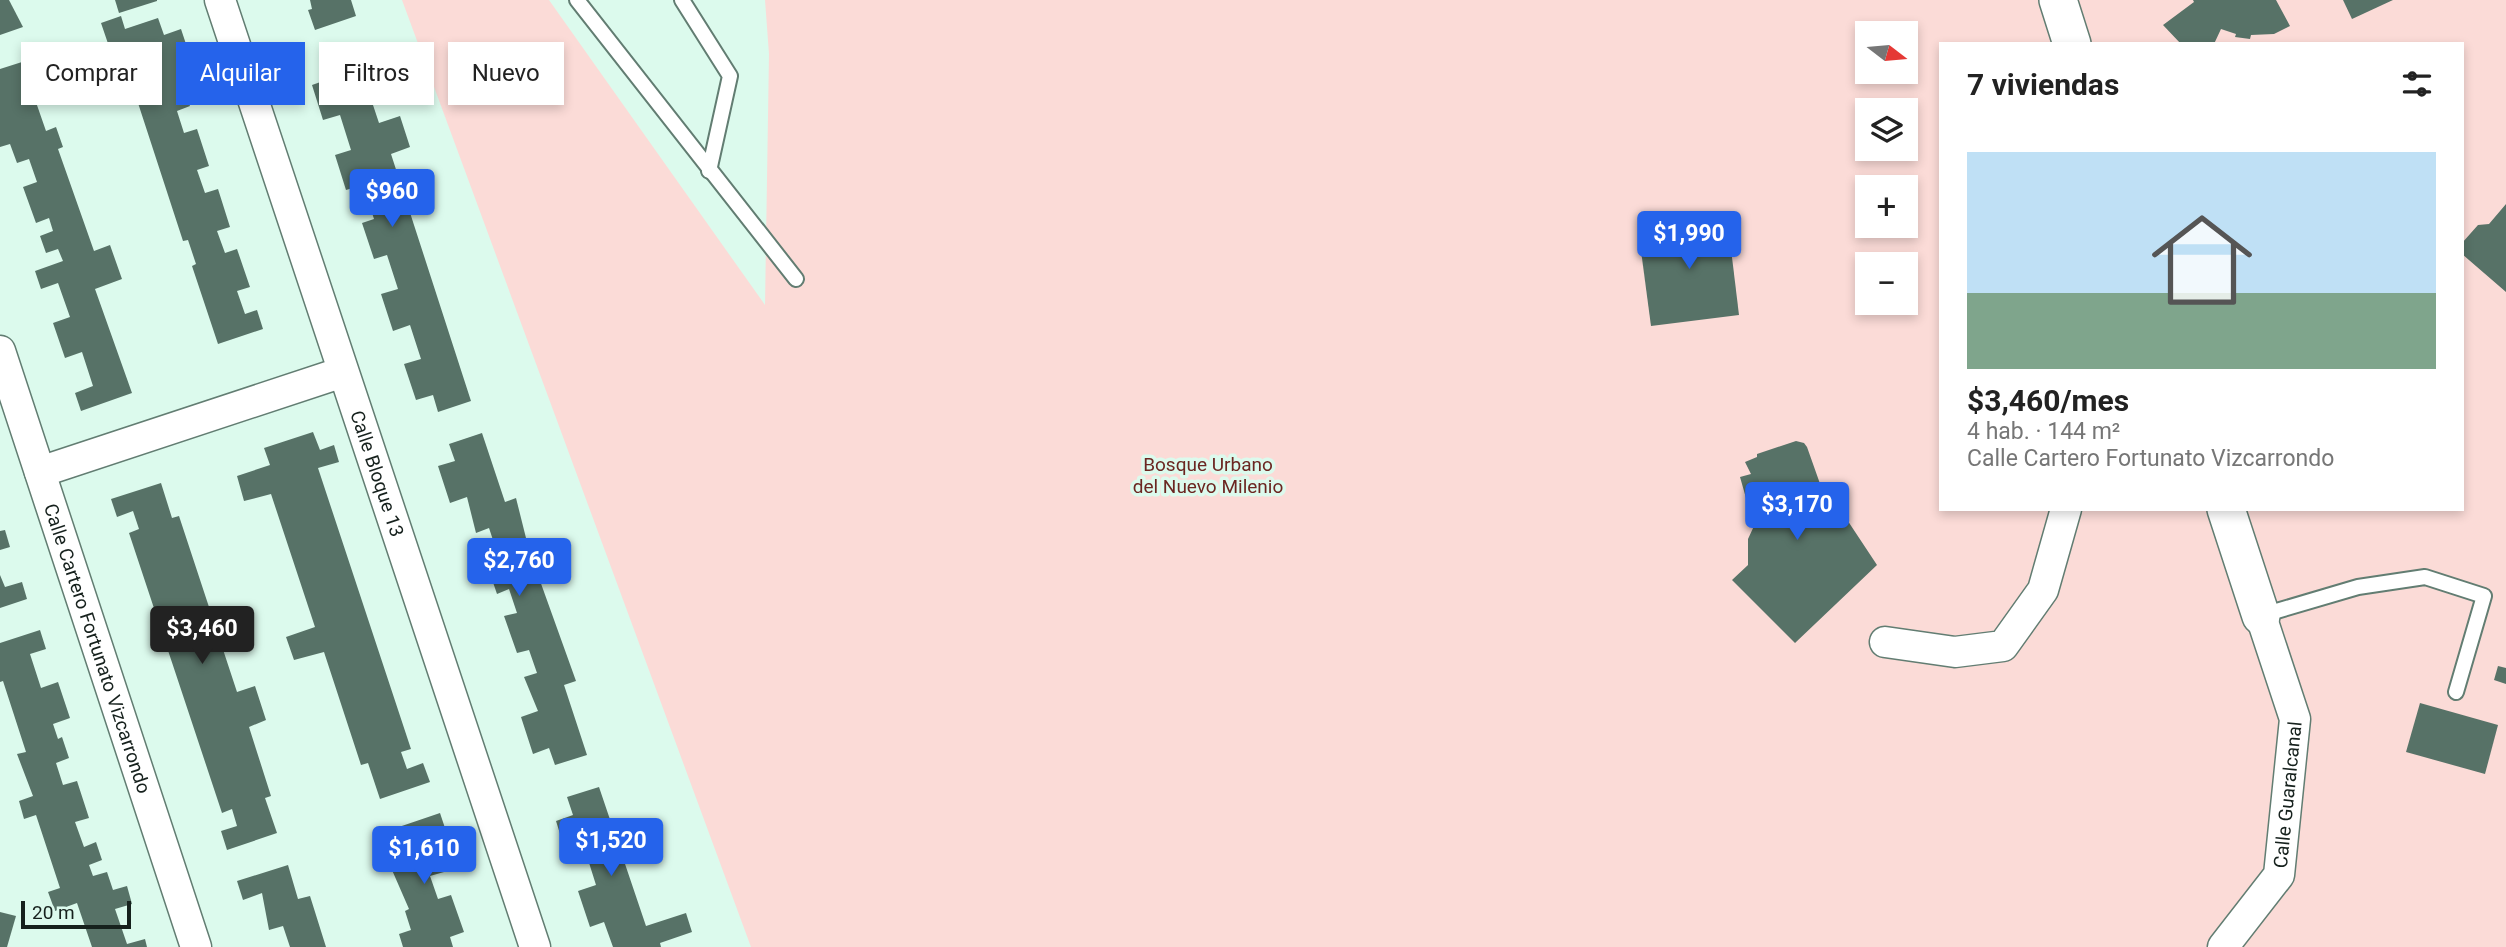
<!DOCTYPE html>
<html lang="es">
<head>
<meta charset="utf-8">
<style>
  :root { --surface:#fff; --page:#f2f2f2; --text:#222; --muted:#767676; --line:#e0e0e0; --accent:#2563eb }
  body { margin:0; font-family:Roboto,sans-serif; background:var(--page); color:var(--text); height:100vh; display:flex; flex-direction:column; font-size:26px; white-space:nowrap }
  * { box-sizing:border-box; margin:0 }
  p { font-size:23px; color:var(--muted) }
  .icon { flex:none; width:38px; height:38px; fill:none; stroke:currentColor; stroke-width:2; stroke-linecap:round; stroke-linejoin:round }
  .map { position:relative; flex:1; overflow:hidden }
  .side { position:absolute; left:1939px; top:42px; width:525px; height:469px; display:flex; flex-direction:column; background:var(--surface); border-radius:0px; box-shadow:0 4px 10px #0003 }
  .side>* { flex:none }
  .banner { position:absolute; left:21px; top:42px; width:665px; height:63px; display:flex; gap:14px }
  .needle { width:46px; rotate:106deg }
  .tools { position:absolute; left:1855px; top:21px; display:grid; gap:14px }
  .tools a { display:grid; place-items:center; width:63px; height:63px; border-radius:0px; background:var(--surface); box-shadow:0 4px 10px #0003; font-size:35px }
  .scale { position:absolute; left:21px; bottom:18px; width:110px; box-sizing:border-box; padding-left:7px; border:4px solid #16211d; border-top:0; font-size:19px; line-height:24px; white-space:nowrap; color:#16211d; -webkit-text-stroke:5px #dcfaed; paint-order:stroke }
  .price { position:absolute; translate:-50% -60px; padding:0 16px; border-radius:7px; background:var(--accent); color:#fff; font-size:23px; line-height:46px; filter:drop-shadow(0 2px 4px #0008) }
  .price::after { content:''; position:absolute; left:50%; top:42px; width:21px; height:16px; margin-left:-10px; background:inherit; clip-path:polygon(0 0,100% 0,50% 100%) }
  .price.on { background:#222; color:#fff }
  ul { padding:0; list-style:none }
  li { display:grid; align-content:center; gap:14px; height:371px; padding:0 28px }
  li+li { border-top:2px solid var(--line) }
  li span { display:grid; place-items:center; height:217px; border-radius:0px; color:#555 }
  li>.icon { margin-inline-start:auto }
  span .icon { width:126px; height:126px; fill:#fffc; stroke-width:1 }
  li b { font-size:30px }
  h2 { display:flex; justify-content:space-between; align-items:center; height:84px; padding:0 28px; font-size:30px }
  .chip { padding:0 24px; border-radius:0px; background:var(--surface); box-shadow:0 4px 10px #0003; font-size:24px; line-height:63px }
  .chip.on { background:var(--accent); color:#fff }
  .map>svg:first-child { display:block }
  .green { fill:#fbdbd7; fill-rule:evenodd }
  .building { fill:#577267 }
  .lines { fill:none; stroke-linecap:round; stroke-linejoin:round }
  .service-casing { stroke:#627d72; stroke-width:18 }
  .minor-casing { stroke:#627d72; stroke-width:33 }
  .tertiary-casing { stroke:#627d72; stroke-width:40 }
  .service { stroke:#fff; stroke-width:14 }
  .minor { stroke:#fff; stroke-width:30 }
  .tertiary { stroke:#fff; stroke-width:37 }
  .labels { text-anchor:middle; stroke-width:7; stroke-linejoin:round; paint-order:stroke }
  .park-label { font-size:19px; fill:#6b2621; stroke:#dcfaed }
  .street-label { font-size:19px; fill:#16211d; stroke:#dcfaed }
</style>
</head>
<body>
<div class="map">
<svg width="2506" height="947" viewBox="0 0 2506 947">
  <rect width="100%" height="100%" fill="#dcfaed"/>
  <path class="green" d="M402,0h147l216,305 4,-251 -4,-54h1741v947h-1755zM1867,33h39v39h-39zM1941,44h521v465h-521zM1867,110h39v39h-39zM1867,187h39v39h-39zM1867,264h39v39h-39z"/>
  <g class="building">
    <path d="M0,0h9l14,27 -23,8z"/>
    <path d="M115,0h42v1l-38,12z"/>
    <path d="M310,0h41l5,16 -41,14 -7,-20 4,-1z"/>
    <path d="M2193,0h83l14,26 -16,8 -23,1 -1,4 -15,-2 1,-3 -15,-5 -7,15h-33l-18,-19 31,-23z"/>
    <path d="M2343,0h50l-41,19z"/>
    <path d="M121,16l4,13 33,-11 6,17 17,-6 12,36 -17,6 14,35 -13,5 7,22 13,-4 12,37 -12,4 8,23 13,-4 12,38 -13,4 8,22 12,-4 13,38 -13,4 8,23 12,-4 6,19 -45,15 -26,-78 4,-2 -8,-24 -5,1 -45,-138 10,-4 -12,-35 -19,6 -16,-47z"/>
    <path d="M355,51l24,72 21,-7 10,31 -19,7 80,247 -33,11 -5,-17 -17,5 -12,-36 17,-5 -11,-34 -17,6 -12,-37 17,-5 -11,-34 -13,4 -12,-36 12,-4 -11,-34 -17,5 -11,-35 16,-5 -11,-35 -17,5 -11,-35 17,-6 -5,-18z"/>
    <path d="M22,62l24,69 10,-4 7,20 -5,2 36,102 16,-6 12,34 -27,10 37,104 -51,18 -6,-18 18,-7 -11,-34 -17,6 -12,-35 17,-6 -12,-34 -17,6 -6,-18 28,-10 -5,-12 -12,4 -6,-17 13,-5 -4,-13 -13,5 -13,-36 14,-5 -8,-23 -12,4 -7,-19 -10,3v-78z"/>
    <path d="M2506,204v88l-44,-38v-11l16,-18 11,-1z"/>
    <path d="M1727,216l12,99 -88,11 -13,-98z"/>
    <path d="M313,432l7,18 14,-5 5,17 -21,6 93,281 -10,3 6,17 16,-6 7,19 -50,17 -12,-36 -7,2 -37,-113 -30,8 -8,-23 29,-10 -44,-133 -27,7 -7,-25 33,-11 -6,-17z"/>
    <path d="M482,433l23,69 11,-4 11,44 3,-1 12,36 -3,1 37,103 -12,4 23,70 -32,10 -6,-17 -16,6 -12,-37 17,-6 -14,-34 13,-4 -8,-23 -12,3 -13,-37 13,-3 -8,-24 -12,5 -13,-38 13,-4 -8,-24 -13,5 -9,-36 -17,6 -12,-37 17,-5 -6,-17z"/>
    <path d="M1796,441l8,2 3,4 17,48 8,2 45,68 -82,78 -63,-63 16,-15v-26l6,-13 -14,-49 11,-3 -6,-12 12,-5v-3z"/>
    <path d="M161,483l11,35 7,-2 58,176 18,-6 11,34 -17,7 22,69 -6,2 12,35 -50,17 -6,-19 16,-5 -5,-17 -10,4 -93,-280 10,-4 -6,-18 -16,6 -6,-18z"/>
    <path d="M5,530l5,17 -10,3v-19z"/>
    <path d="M0,575l5,12 17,-5 5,17 -27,9z"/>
    <path d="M40,630l6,19 -16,5 11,34 17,-6 12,36 -17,6 5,15 4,-2 7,21 -13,5 7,22 14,-4 12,37 -14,4 9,25 12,-5 6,18 -13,5 4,11 14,-4 6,18 14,-4 5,18 -17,5 12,35 18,-5 2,8h-55l-15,-44 -22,8 -7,-19 12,-4 -24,-73 -12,4 -5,-18 14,-5 -16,-42 9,-2 -23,-71 -3,1v-39z"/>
    <path d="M2498,666l8,2v16l-12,-4z"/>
    <path d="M2420,703l78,22 -13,49 -79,-22z"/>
    <path d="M599,787l47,139 40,-13 6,19 -32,11 1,4h-48l-9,-25 -14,5 -12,-36 18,-6 -11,-35 -18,6 -11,-35 17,-6 -6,-18z"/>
    <path d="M440,813l6,18 -17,6 15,35 -14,4 8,23 13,-4 13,37 -14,5 3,10h-50l-4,-13 12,-4 -6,-19 4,-2 -17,-39 10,-4 -12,-36z"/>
    <path d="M288,865l10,34 12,-3 16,51h-36l-7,-21 -14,4 -7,-37 -19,7 -6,-19z"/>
    <path d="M0,912l16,4 -9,31h-7z"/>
  </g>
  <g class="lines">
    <defs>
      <g id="service">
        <path d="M577,0l219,279"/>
        <path d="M682,0l48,76 -21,95"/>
        <path d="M2263,615l95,-28 67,-10 59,19 -28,96"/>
      </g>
      <g id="minor">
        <path id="s1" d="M220,0l315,947"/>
        <path id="s2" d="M0,351l196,596"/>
        <path d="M40,472l303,-100"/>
        <path d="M1885,642l70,10 48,-6 40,-56 23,-81"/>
        <path id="s3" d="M2223,947l56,-72 16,-156 -34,-103"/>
      </g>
      <g id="tertiary">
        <path d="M2058,0l14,44"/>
        <path d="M2226,509l35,107"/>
      </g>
    </defs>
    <use href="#service" class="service-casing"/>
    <use href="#minor" class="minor-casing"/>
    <use href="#tertiary" class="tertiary-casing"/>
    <use href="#service" class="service"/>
    <use href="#minor" class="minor"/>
    <use href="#tertiary" class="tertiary"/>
  </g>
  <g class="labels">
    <g class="park-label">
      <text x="1208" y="471">Bosque Urbano<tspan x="1208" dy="22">del Nuevo Milenio</tspan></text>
    </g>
    <g class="street-label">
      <text dy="7" stroke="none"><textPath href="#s1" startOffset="499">Calle Bloque 13</textPath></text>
      <text dy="7" stroke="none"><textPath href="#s2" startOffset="313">Calle Cartero Fortunato Vizcarrondo</textPath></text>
      <text dy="7" stroke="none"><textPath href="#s3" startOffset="172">Calle Guaralcanal</textPath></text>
    </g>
  </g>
</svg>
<div class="tools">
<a><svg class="needle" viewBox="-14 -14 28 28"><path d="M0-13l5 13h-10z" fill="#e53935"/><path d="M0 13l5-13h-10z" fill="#767676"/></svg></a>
<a><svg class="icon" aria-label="layers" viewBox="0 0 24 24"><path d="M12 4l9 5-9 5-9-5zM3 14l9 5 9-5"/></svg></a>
<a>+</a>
<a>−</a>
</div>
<div class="scale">20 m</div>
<b class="price" style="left:392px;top:229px">$960</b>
<b class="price" style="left:1689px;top:271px">$1,990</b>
<b class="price" style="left:1797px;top:542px">$3,170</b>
<b class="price" style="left:519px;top:598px">$2,760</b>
<b class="price on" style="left:202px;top:666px">$3,460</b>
<b class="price" style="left:611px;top:878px">$1,520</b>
<b class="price" style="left:424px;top:886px">$1,610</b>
<div class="banner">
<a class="chip">Comprar</a>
<a class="chip on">Alquilar</a>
<a class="chip">Filtros</a>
<a class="chip">Nuevo</a>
</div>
<section class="side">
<h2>7 viviendas<svg class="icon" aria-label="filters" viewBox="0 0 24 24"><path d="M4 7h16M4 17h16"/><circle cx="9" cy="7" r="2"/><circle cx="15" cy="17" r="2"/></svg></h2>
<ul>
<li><span style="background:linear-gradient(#bfe0f5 65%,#7fa58c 0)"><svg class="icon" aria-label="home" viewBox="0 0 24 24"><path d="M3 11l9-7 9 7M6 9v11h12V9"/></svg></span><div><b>$3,460/mes</b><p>4 hab. · 144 m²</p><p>Calle Cartero Fortunato Vizcarrondo</p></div></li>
</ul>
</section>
</div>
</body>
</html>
